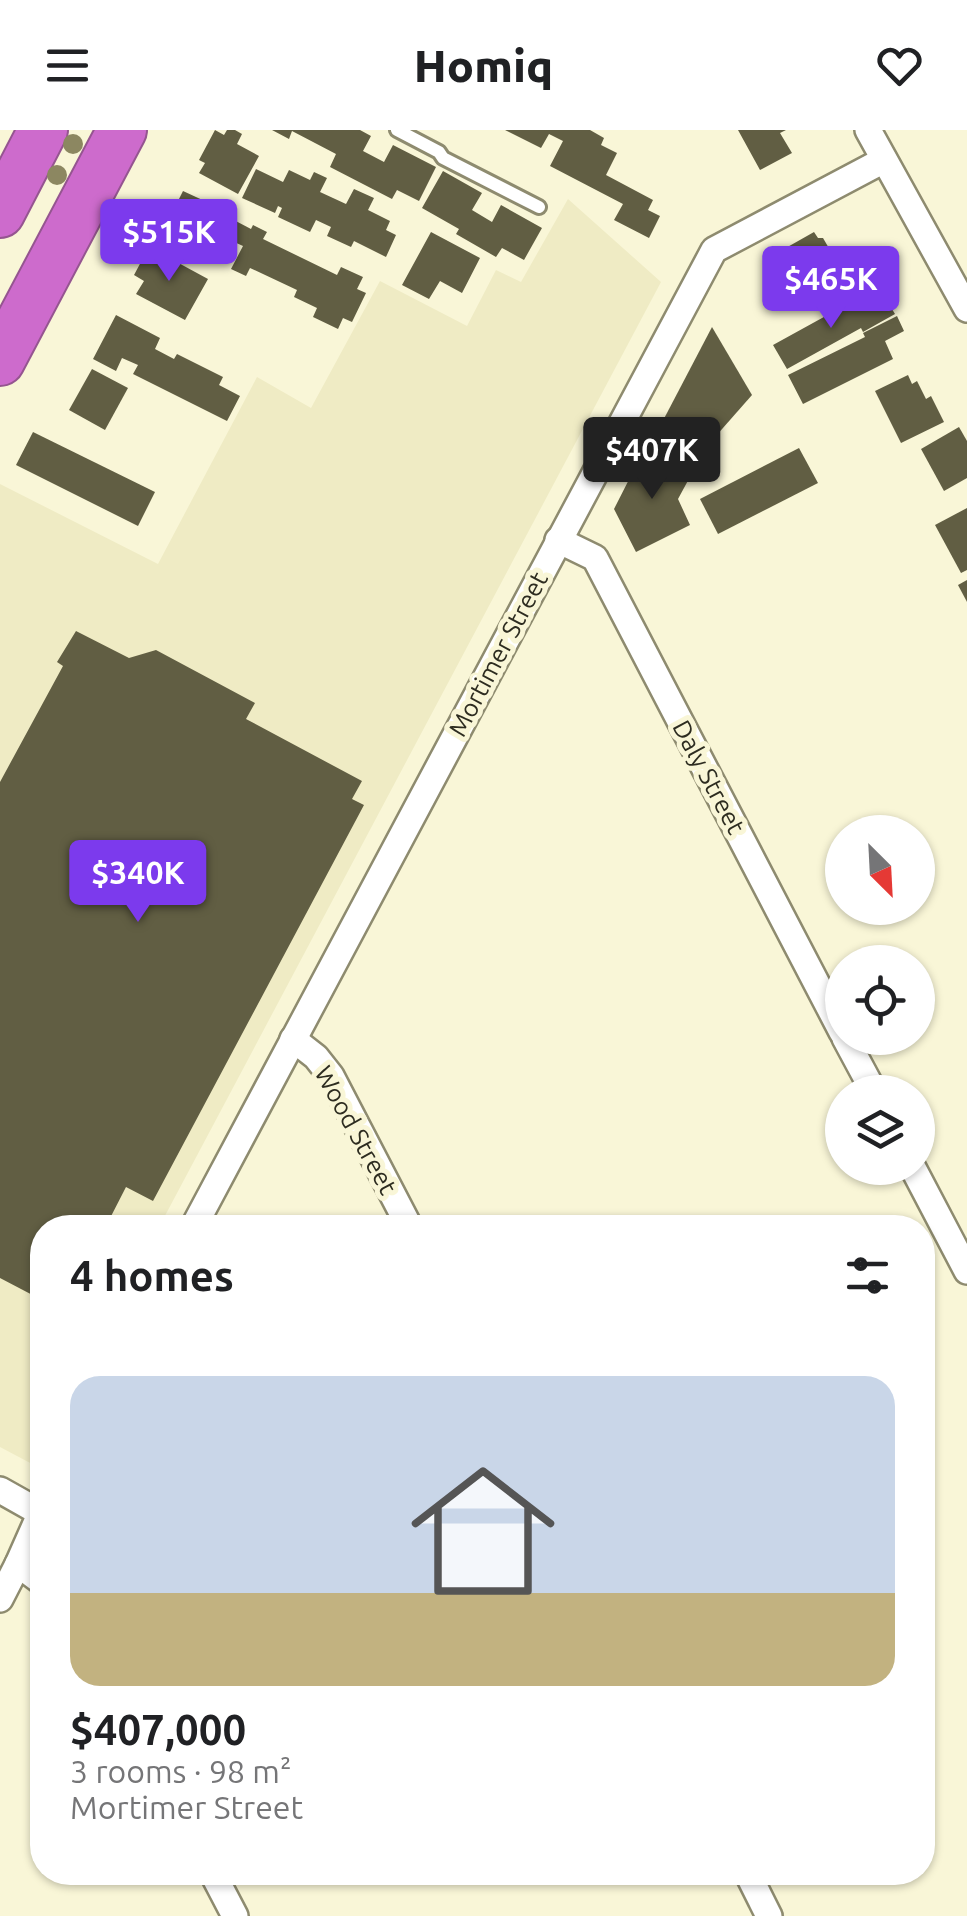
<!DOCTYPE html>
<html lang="en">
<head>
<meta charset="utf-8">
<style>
  :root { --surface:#fff; --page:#f6f6f6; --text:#202124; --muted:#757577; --accent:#7c3aed }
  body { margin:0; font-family:Ubuntu,sans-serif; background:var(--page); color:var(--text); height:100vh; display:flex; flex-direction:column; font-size:38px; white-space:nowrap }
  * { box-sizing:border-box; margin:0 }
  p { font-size:32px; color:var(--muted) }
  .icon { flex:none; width:55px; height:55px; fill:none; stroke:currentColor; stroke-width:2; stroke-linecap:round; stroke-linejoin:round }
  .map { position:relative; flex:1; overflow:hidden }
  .sheet { position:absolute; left:30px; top:1085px; width:905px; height:670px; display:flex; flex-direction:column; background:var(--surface); border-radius:40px; box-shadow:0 2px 8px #0004 }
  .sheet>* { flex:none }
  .needle { width:65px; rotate:156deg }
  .buttons { position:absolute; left:825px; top:685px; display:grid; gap:20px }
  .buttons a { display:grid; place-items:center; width:110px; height:110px; border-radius:50%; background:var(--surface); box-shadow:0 2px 8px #0004; font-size:50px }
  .price { position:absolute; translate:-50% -85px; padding:0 22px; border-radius:10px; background:var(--accent); color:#fff; font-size:32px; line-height:65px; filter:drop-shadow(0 2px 5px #0008) }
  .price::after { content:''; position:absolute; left:50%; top:60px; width:30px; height:22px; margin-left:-15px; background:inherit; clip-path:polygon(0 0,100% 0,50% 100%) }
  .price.on { background:#222; color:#fff }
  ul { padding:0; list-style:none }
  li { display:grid; align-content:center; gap:20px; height:530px; padding:0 40px }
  li span { display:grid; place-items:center; height:310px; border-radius:30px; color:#555 }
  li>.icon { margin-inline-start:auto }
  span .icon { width:180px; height:180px; fill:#fffc; stroke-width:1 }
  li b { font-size:42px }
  h2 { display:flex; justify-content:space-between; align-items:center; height:120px; padding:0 40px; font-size:42px }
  header { display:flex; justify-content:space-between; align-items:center; height:130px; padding:0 40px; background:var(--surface); font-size:45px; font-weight:800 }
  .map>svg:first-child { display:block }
  .built { fill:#efebc4 }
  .building { fill:#615e43 }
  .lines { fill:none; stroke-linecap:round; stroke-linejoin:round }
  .lane-casing { stroke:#8e8b6f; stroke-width:18 }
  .street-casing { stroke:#8e8b6f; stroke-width:30 }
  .highway-casing { stroke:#955590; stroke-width:52 }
  .lane { stroke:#fff; stroke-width:12 }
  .street { stroke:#fff; stroke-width:25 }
  .highway { stroke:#cd6bcc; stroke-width:48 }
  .tree { fill:#8c8761 }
  .labels { text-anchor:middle; stroke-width:10; stroke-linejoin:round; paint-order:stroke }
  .street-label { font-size:25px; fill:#2d2c20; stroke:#f9f6d7 }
</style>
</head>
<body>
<header><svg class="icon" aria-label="menu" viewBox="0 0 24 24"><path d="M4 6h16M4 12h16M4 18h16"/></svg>Homiq<svg class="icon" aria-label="heart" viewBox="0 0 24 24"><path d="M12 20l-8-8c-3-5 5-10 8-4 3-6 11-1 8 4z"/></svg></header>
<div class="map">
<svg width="967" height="1786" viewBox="0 0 967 1786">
  <rect width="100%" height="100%" fill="#f9f6d7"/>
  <path class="built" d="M568,69l93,83 -502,945 -117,1v220l-8,17 -34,-18v-963l158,80 99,-187 54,31 69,-127 87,45 29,-56 25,12z"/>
  <g class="building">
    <path d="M215,0l9,5 3,-5h8l7,4 -5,10 22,12 -21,38 -39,-21 6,-10 -6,-3z"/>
    <path d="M272,0h88l11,6 -8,15 21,11 9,-17 43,22 -17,34 -22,-11 -5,9 -62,-32 6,-13 -44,-23 -3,8z"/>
    <path d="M505,0h85l14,8 -3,7 16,8 -11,22 47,25 -5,10 12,6 -11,22 -35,-18 9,-16 -73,-38 13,-25 -14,-7 -8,14z"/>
    <path d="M738,0h48l-6,3 12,20 -32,17z"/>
    <path d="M256,39l27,13 6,-12 21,10 4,-8 13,6 -7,14 26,12 8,-15 20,9 -6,12 22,11 -4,9 10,5 -10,22 -32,-16 -3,6 -24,-11 4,-9 -15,-7 -6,12 -32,-15 4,-9 -4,-2 -3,7 -33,-15z"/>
    <path d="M443,41l39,22 -10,17 20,12 9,-17 41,23 -18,32 -22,-12 -6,9 -40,-23 3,-5 -37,-21z"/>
    <path d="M183,61l39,18 -23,47 -45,-21 15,-30 6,2z"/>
    <path d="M230,88l21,11 2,-4 14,7 -4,7 74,36 4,-8 22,10 -6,12 9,4 -14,29 -9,-4 -5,11 -25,-12 4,-9 -23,-11 3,-7 -47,-22 -4,8 -15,-7 12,-23 -22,-10z"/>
    <path d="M431,102l49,26 -18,35 -22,-12 -11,18 -27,-14z"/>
    <path d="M814,102l4,6h5l14,24 6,-4 13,22 -42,23 -30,-54z"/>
    <path d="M149,117l59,32 -23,41 -49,-26 8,-13 -10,-6z"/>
    <path d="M862,166l8,15 17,-10 8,13 -32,18 -2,-4 -74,41 -14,-24z"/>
    <path d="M116,185l44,23 -5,11 19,10 3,-5 46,23 -4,8 21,11 -13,25 -94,-47 5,-9 -16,-7 -6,13 -23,-12z"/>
    <path d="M897,186l7,15 -19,10 8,18 -90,45 -15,-29 77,-38 -2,-4z"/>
    <path d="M712,197l40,68 -59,67 -36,-30z"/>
    <path d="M92,239l36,19 -23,42 -36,-20z"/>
    <path d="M908,245l4,9 5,-3 9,18 5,-3 13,26 -43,21 -26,-52z"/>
    <path d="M959,297l8,14v37l-23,13 -23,-42z"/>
    <path d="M33,302l122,60 -17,34 -122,-61z"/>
    <path d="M799,318l19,35 -100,51 -18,-35z"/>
    <path d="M644,320l47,25 -13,24 12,26 -54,27 -22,-43z"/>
    <path d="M967,378v62l-6,3 -26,-48z"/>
    <path d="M967,450v22l-9,-17z"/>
    <path d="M76,501l53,27 27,-8 99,53 -9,16 116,62 -10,18 12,6 -211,396 -27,-14 -21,41h-63v72l-42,-22v-496l63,-116 -6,-4z"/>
  </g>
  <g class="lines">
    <defs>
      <path id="lane" d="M397,0l42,22 4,6 96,49"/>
      <g id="street">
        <path d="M868,0l99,179"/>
        <path d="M558,410l37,18 247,474"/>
        <path d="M845,908l29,54"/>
        <path d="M293,909l23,18 15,19 79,152"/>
        <path d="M913,1038l54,103"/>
        <path d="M193,1098l521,-978 170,-90"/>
        <path d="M0,1360l41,23"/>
        <path d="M18,1434l24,18"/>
        <path d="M0,1469l18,-35 24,-54"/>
        <path d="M212,1742l23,44"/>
        <path d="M747,1742l22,44"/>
      </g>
      <g id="highway">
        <path d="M0,83l43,-83"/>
        <path d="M0,231l122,-231"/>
      </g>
    </defs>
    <use href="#lane" class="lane-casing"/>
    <use href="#street" class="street-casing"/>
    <use href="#highway" class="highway-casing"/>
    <use href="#lane" class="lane"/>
    <use href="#street" class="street"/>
    <use href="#highway" class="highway"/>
  </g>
  <g class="tree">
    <circle cx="73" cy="14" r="10"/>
    <circle cx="57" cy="45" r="10"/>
  </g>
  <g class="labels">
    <g class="street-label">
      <text transform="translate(498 524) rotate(-62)" y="9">Mortimer Street</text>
      <text transform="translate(709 647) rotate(62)" y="9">Daly Street</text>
      <text transform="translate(356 1000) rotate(61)" y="9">Wood Street</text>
    </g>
  </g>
</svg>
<div class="buttons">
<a><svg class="needle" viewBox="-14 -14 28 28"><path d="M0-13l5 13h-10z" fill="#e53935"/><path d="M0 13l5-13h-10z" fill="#757577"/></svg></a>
<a><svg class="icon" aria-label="locate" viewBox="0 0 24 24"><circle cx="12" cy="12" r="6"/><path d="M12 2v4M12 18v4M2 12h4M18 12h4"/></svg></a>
<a><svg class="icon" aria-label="layers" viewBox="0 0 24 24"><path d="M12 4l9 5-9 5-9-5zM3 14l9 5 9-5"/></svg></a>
</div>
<b class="price" style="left:169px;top:154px">$515K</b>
<b class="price" style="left:831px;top:201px">$465K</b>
<b class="price on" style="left:652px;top:372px">$407K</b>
<b class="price" style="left:138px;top:795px">$340K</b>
<section class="sheet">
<h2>4 homes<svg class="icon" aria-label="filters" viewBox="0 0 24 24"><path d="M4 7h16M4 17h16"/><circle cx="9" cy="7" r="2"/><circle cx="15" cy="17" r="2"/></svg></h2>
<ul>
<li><span style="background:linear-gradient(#c9d6e8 70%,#c2b280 0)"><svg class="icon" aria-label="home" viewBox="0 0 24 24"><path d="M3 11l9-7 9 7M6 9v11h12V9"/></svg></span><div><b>$407,000</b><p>3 rooms · 98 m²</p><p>Mortimer Street</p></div></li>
</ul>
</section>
</div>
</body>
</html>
